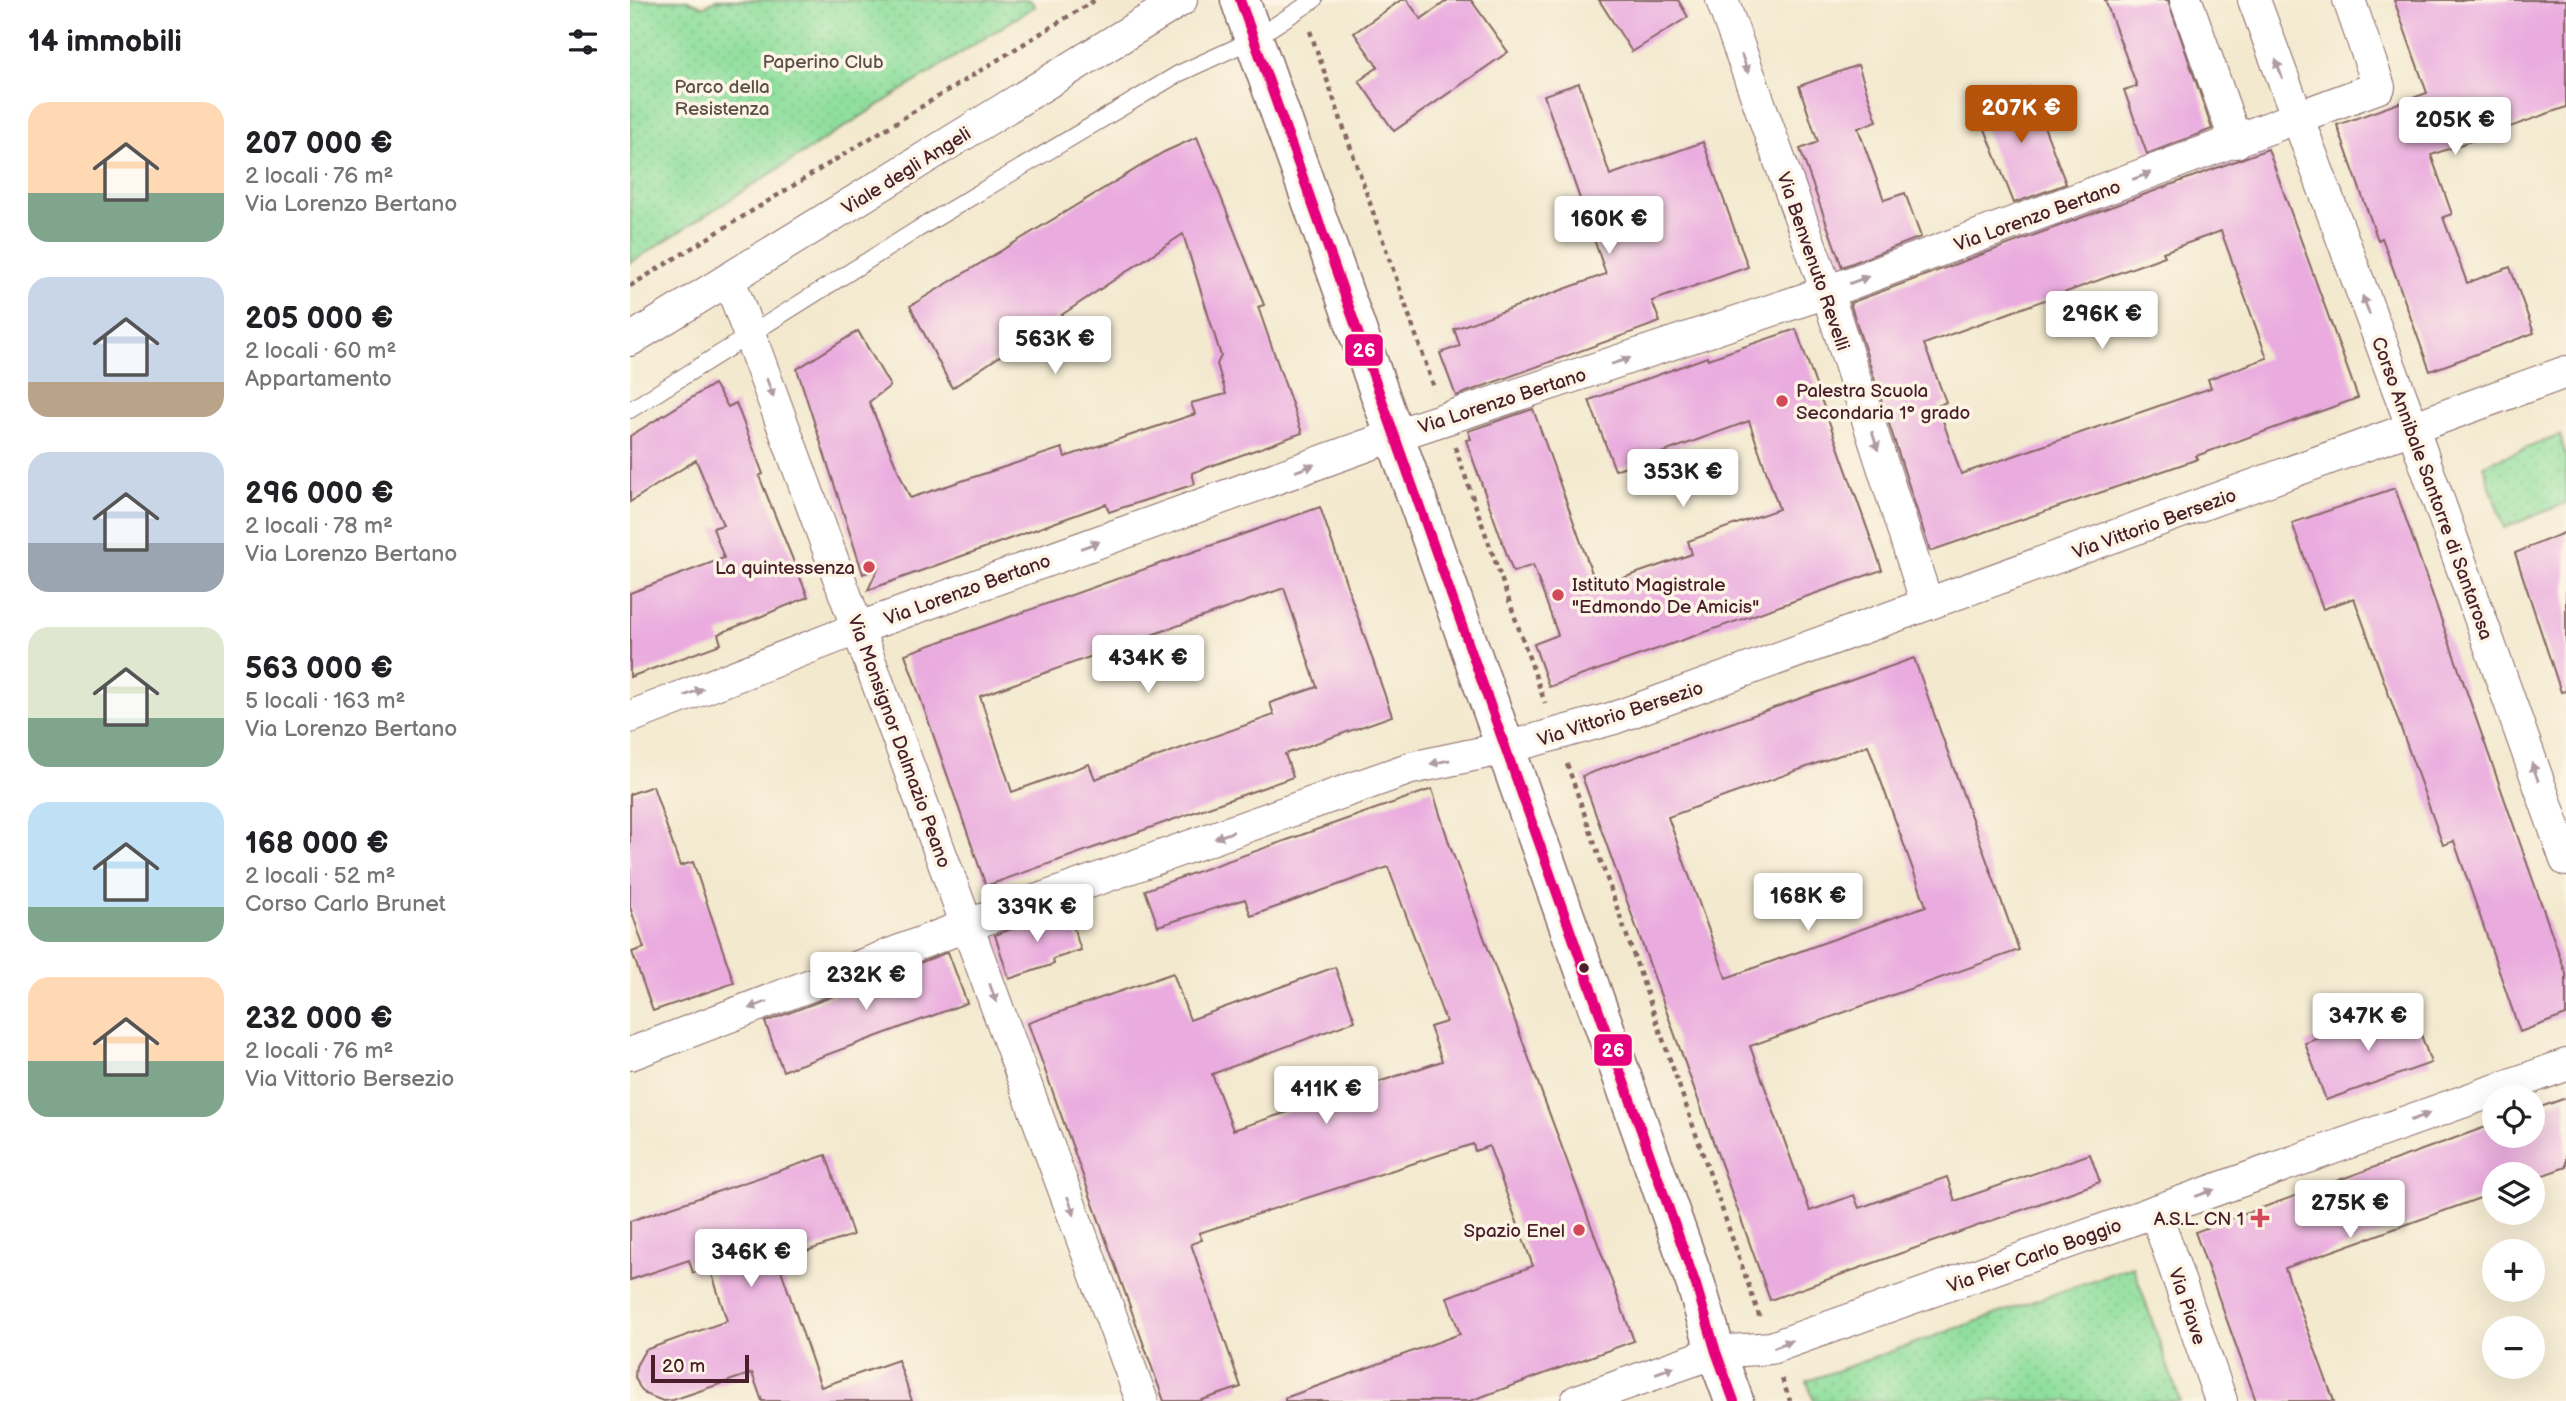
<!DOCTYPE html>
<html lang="it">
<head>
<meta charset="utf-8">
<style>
  :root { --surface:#fff; --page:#f2f2f2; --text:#202124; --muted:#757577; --accent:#b45309 }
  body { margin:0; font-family:"Balsamiq Sans",sans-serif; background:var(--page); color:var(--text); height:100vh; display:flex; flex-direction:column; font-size:26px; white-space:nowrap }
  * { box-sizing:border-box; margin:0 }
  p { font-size:23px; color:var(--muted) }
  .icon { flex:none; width:38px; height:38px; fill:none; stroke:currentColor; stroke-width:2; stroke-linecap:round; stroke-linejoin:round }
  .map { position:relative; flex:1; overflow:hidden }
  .details { display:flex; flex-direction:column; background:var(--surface); width:630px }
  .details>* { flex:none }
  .buttons { position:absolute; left:1852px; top:1085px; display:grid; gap:14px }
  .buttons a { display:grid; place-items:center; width:63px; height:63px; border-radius:50%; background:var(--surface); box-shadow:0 7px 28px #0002; font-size:35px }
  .scale { position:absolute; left:21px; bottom:18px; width:98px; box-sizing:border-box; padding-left:7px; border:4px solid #4a1f2b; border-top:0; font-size:19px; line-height:24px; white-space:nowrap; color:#4a1f2b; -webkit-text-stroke:5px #fcf5e5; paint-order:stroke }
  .price { position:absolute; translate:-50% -60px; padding:0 16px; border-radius:7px; background:#fff; color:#222; font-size:23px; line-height:46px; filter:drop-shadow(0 2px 4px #0008) }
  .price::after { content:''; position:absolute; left:50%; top:42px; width:21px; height:16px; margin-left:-10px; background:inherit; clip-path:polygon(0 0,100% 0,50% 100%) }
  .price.on { background:var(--accent); color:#fff }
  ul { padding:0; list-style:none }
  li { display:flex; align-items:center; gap:21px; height:175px; padding:0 28px }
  li span { display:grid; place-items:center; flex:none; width:196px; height:140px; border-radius:21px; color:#555 }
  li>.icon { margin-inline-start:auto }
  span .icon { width:84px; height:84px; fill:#fffc; stroke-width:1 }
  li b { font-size:30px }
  h2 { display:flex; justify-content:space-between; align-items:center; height:84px; padding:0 28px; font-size:30px }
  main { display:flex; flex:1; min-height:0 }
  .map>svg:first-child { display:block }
  .park { fill:url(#park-dots); stroke:#6d7f64; stroke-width:2 }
  .building { fill:#eaabdf; fill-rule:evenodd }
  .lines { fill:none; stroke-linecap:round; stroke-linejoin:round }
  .service-casing { stroke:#856664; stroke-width:18 }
  .minor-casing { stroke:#856664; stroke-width:34 }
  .tertiary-casing { stroke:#856664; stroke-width:41 }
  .path { stroke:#856664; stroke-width:4.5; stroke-dasharray:5 5; stroke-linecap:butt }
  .service { stroke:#fff; stroke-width:16 }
  .minor { stroke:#fff; stroke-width:32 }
  .tertiary { stroke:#fff; stroke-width:38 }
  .bus-1-casing { stroke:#fcf5e5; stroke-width:16 }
  .bus-1 { stroke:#e5007d; stroke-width:10 }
  .oneway { fill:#ae9aa0 }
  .poi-dot { fill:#d1495b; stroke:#fcf5e5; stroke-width:2.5 }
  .bus-dot { fill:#4a1f2b; stroke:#fcf5e5; stroke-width:2.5 }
  .labels { text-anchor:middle; stroke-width:7; stroke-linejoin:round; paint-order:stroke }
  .park-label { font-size:19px; fill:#5c4f48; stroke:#fcf5e5 }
  .street-label { font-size:19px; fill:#4a1f2b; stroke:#fcf5e5 }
  .poi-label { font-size:19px; fill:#4a1f2b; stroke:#fcf5e5; text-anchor:end }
  .line-badge { stroke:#fcf5e5; stroke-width:2.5 }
  .badge-label { font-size:19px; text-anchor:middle; font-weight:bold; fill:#fff }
</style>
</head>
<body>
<main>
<section class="details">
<h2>14 immobili<svg class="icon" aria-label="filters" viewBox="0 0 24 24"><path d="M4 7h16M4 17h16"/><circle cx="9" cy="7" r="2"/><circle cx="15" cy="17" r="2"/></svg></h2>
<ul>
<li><span style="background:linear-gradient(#ffd9b3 65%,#7fa58c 0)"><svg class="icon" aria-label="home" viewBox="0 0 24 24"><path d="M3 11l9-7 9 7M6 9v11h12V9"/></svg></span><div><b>207 000 €</b><p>2 locali · 76 m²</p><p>Via Lorenzo Bertano</p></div></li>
<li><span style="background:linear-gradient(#c9d6e8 75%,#b9a48a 0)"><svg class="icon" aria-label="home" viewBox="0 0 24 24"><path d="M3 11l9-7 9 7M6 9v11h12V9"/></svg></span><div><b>205 000 €</b><p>2 locali · 60 m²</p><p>Appartamento</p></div></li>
<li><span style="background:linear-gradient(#c9d6e8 65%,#9aa5b1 0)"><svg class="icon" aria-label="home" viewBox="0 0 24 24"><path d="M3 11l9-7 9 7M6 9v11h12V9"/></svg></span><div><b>296 000 €</b><p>2 locali · 78 m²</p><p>Via Lorenzo Bertano</p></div></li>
<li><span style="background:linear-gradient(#dfe7d0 65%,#7fa58c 0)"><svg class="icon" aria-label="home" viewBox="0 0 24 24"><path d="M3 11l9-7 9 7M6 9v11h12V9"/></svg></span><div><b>563 000 €</b><p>5 locali · 163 m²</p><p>Via Lorenzo Bertano</p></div></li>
<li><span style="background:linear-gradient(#bfe0f5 75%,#7fa58c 0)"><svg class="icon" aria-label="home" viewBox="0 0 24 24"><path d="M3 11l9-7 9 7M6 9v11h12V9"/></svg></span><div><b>168 000 €</b><p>2 locali · 52 m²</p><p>Corso Carlo Brunet</p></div></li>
<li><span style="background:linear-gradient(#ffd9b3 60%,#7fa58c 0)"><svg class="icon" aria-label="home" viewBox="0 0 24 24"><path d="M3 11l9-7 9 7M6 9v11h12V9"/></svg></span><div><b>232 000 €</b><p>2 locali · 76 m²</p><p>Via Vittorio Bersezio</p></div></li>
</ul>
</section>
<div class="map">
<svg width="1936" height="1401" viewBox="0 0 1936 1401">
  <defs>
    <pattern id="park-dots" width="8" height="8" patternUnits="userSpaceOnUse" patternTransform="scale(1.75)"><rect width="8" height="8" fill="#90df9e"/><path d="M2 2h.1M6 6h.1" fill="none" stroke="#7ebf88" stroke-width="1.8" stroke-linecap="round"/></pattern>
  </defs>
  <rect width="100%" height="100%" fill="#fcf5e5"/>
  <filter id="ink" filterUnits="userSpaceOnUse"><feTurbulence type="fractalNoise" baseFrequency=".0143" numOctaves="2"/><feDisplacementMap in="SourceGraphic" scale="14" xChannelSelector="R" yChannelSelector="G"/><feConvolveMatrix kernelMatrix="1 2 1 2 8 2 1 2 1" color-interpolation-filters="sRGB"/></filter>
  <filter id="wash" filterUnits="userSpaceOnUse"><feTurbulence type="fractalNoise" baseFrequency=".00686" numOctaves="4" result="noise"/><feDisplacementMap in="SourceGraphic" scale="28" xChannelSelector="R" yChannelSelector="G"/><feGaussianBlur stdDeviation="1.57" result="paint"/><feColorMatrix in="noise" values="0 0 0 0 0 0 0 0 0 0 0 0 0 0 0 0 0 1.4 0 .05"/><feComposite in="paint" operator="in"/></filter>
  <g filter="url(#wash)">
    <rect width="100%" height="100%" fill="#f3e9cf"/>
    <g class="park">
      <path d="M0,0h58l15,7 12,-7h315l5,6 -405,257z"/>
      <path d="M1930,435l6,22v46l-62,25 -21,-63z"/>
      <path d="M1503,1266l47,135h-366l-7,-20z"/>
    </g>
    <g id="blocks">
      <g class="building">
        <path d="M771,0h6l14,19 27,-19h23l37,52 -114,79 -35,-50 19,-14 -24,-34z"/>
        <path d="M969,0h79l10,17 -56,35z"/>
        <path d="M1475,0h63l44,129 -65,25 -23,-64 13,-4z"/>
        <path d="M1764,0h172v107l-135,48 21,59 -9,3 24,66 43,-16 24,66 -104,38 -48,-133 -4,2 -41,-115 90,-32z"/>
        <path d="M1228,65l19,56 -19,7 26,72 21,-7 16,44 -79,30 -42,-118 18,-7 -19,-56z"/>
        <path d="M949,83l31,92 93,-33 45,125 -96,34 8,21 -204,74 -16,-43 20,-7 -6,-17 152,-55 -62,-179z"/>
        <path d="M1399,87l37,97 -52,19 -38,-97z"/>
        <path d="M567,137l67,168 -6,2 44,126 -110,40 3,11 -86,28 -3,-8 -238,86 10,-22 -15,6 -66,-205 61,-38 32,55 -21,16 41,96 152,-50 3,9 130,-43 -4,-11 35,-9 -9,-30 4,-8 -38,-122 -231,154 -42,-82 254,-154z"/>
        <path d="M1638,149l90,249 -162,58 2,3 -268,92 -80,-248zM1591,231l46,127 -59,21 3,9 -250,86 -23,-68 8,-4 -22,-58 241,-88 -2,-4z"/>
        <path d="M1166,329l86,241 -333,117 -15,-43 24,-9 -25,-70 -20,7 -47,-132 5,-1 -3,-8 65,-22 64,178 95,-33 -4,-13 91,-32 -30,-88 -134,49 -26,-70 118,-43 1,2z"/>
        <path d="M84,384l14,23 8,-4 27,71 -4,2 49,121 -90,37 3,10 -91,33v-84l94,-35 -11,-30 10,-3 -27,-65 -66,42v-66z"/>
        <path d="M1765,488l171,486v41l-46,17 -66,-191 -11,4 -89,-247 -31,11 -31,-86z"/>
        <path d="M690,507l72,209 -107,38 8,23 -307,109 -81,-232zM654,588l33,99 -47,16 4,12 -179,64 -6,-15 -77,28 -32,-96z"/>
        <path d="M1936,532v159l-5,1 -46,-139z"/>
        <path d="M1284,658l105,292 -269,96 60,165 44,-16 5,13 88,-31 8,24 135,-47 10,28 -330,118 -188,-524zM1238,745l58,161 -200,72 -58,-161z"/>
        <path d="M23,786l27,80 13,-4 41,121 -81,28 -21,-59 12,-4 -14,-41v-113z"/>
        <path d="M802,789l18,57 184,495 -164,60h-185v-3l175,-64 -13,-37 86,-31 -44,-120 -14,5 -2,-7 -274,89 3,7 -11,4 50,143 -42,14h-35l-136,-378 145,-50 17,47 145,-53 20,54 -143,53 21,56 209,-69 -12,-34 16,-5 -58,-155 -137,49 -6,-17 -87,27 -13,-36z"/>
        <path d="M437,909l14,41 -28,9 1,5 -45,15 -14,-44z"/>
        <path d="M318,952l19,51 -184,68 -18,-49z"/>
        <path d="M1781,1006l20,57 -105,37 -21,-57z"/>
        <path d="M1936,1098v69l-34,12v-5h-38v19l-209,75 49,133h-78l-61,-169 299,-108v12h38v-26z"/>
        <path d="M196,1155l27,80 -75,26 43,126 77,-27 14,41h-150l-10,-28 -79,27 -10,1 -18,-7 -6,-8 -4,-9 1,-11 9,-16 82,-29 -17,-53 -17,5 -4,-13 -59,20v-59z"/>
      </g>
    </g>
  </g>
  <g filter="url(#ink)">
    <use href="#blocks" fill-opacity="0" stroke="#856664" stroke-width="2"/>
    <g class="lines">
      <defs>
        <path id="service" d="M0,410l288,-181 260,-155 76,-35 60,-39"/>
        <g id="minor">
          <path d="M1092,0l105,292 100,312"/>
          <path d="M1556,0l50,142"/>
          <path d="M1624,0l159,429 153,431"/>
          <path d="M99,279l413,1122"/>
          <path d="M0,340l551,-340"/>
          <path d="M0,717l229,-89 534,-192 434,-144 552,-205 -30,-87"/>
          <path d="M0,1054l338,-129 443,-157 95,-20 108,-30 952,-346"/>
          <path d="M1525,1211l66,190"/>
          <path d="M947,1401l139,-49 55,-4 795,-283"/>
        </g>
        <path id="tertiary" d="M610,0l456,1285 20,67 18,49"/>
      </defs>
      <use href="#service" class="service-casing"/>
      <use href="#minor" class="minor-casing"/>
      <use href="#tertiary" class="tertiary-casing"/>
      <g class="path">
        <path d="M680,31l125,359"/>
        <path d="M0,286l465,-286"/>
        <path d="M825,447l90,256"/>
        <path d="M937,764l193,554"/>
        <path d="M1152,1379l8,22"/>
      </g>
      <use href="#service" class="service"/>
      <use href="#minor" class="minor"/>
      <use href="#tertiary" class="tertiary"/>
      <defs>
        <path id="bus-1" d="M610,0l456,1285 20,67 18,49"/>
      </defs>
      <use href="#bus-1" class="bus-1-casing"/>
      <use href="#bus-1" class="bus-1"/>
    </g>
    <defs><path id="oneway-solid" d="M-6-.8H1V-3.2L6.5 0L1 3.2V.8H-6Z" transform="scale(1.75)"/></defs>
    <g class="oneway">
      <use href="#oneway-solid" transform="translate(1115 64) rotate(70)"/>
      <use href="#oneway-solid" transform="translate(1649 69) rotate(-110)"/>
      <use href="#oneway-solid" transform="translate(1512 176) rotate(-20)"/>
      <use href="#oneway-solid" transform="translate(1229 280) rotate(-20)"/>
      <use href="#oneway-solid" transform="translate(1736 305) rotate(-111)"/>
      <use href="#oneway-solid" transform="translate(991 361) rotate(-18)"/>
      <use href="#oneway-solid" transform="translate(140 388) rotate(70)"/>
      <use href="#oneway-solid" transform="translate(1245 441) rotate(72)"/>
      <use href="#oneway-solid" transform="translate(675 468) rotate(-20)"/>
      <use href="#oneway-solid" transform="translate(460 545) rotate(-20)"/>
      <use href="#oneway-solid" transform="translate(64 692) rotate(-21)"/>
      <use href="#oneway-solid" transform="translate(810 762) rotate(168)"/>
      <use href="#oneway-solid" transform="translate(1905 772) rotate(-110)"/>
      <use href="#oneway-solid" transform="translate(594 835) rotate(160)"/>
      <use href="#oneway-solid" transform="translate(363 993) rotate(70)"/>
      <use href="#oneway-solid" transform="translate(128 1005) rotate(159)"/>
      <use href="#oneway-solid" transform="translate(1790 1117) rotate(-20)"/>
      <use href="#oneway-solid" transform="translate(1575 1193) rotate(-20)"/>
      <use href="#oneway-solid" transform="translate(441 1206) rotate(70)"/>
      <use href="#oneway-solid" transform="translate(1153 1344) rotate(-20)"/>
      <use href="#oneway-solid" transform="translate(1035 1370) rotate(-20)"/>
    </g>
  </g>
  <g class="poi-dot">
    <circle cx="1152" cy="401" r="7"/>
    <circle cx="239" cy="567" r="7"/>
    <circle cx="928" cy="595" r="7"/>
    <path d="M1626.5 1207.5h7v7h7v7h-7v7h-7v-7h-7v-7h7z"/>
    <circle cx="949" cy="1230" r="7"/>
  </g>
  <circle class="bus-dot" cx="954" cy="968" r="6"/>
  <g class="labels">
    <g class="park-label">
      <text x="193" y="68">Paperino Club</text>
      <text x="92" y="93">Parco della<tspan x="92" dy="22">Resistenza</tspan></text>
    </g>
    <g class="street-label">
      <text transform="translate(276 170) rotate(-32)" y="7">Viale degli Angeli</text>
      <text transform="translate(1407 215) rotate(-20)" y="7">Via Lorenzo Bertano</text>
      <text transform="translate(1184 261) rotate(71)" y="7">Via Benvenuto Revelli</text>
      <text transform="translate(872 400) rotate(-18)" y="7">Via Lorenzo Bertano</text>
      <text transform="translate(1803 488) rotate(70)" y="7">Corso Annibale Santorre di Santarosa</text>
      <text transform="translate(1524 523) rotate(-20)" y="7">Via Vittorio Bersezio</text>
      <text transform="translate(337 589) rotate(-20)" y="7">Via Lorenzo Bertano</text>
      <text transform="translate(990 713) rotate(-18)" y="7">Via Vittorio Bersezio</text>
      <text transform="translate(270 741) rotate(70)" y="7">Via Monsignor Dalmazio Peano</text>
      <text transform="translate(1404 1255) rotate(-20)" y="7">Via Pier Carlo Boggio</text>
      <text transform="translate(1558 1306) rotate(71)" y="7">Via Piave</text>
    </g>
    <g class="poi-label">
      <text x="1166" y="397" text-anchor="start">Palestra Scuola<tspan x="1166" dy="22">Secondaria 1° grado</tspan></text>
      <text x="225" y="574">La quintessenza</text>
      <text x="942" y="591" text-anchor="start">Istituto Magistrale<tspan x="942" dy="22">"Edmondo De Amicis"</tspan></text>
      <text x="1614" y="1225">A.S.L. CN 1</text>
      <text x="935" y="1237">Spazio Enel</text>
    </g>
  </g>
  <g class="line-badge">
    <rect x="714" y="333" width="40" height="34" rx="7" fill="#e5007d"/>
    <rect x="963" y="1033" width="40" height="34" rx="7" fill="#e5007d"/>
  </g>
  <g class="badge-label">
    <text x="734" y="357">26</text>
    <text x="983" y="1057">26</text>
  </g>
</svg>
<div class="buttons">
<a><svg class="icon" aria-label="locate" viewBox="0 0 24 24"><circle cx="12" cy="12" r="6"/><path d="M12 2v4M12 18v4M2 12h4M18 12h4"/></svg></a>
<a><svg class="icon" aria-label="layers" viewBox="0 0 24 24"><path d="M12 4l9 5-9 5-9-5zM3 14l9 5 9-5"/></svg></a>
<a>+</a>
<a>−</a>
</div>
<div class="scale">20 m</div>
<b class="price on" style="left:1391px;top:145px">207K €</b>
<b class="price" style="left:1825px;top:157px">205K €</b>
<b class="price" style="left:979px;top:256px">160K €</b>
<b class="price" style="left:1472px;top:351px">296K €</b>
<b class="price" style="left:425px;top:376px">563K €</b>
<b class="price" style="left:1053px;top:509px">353K €</b>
<b class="price" style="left:518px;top:695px">434K €</b>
<b class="price" style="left:1178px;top:933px">168K €</b>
<b class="price" style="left:407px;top:944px">339K €</b>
<b class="price" style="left:236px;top:1012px">232K €</b>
<b class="price" style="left:1738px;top:1053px">347K €</b>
<b class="price" style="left:696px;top:1126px">411K €</b>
<b class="price" style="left:1720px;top:1240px">275K €</b>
<b class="price" style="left:121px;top:1289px">346K €</b>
</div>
</main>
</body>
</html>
